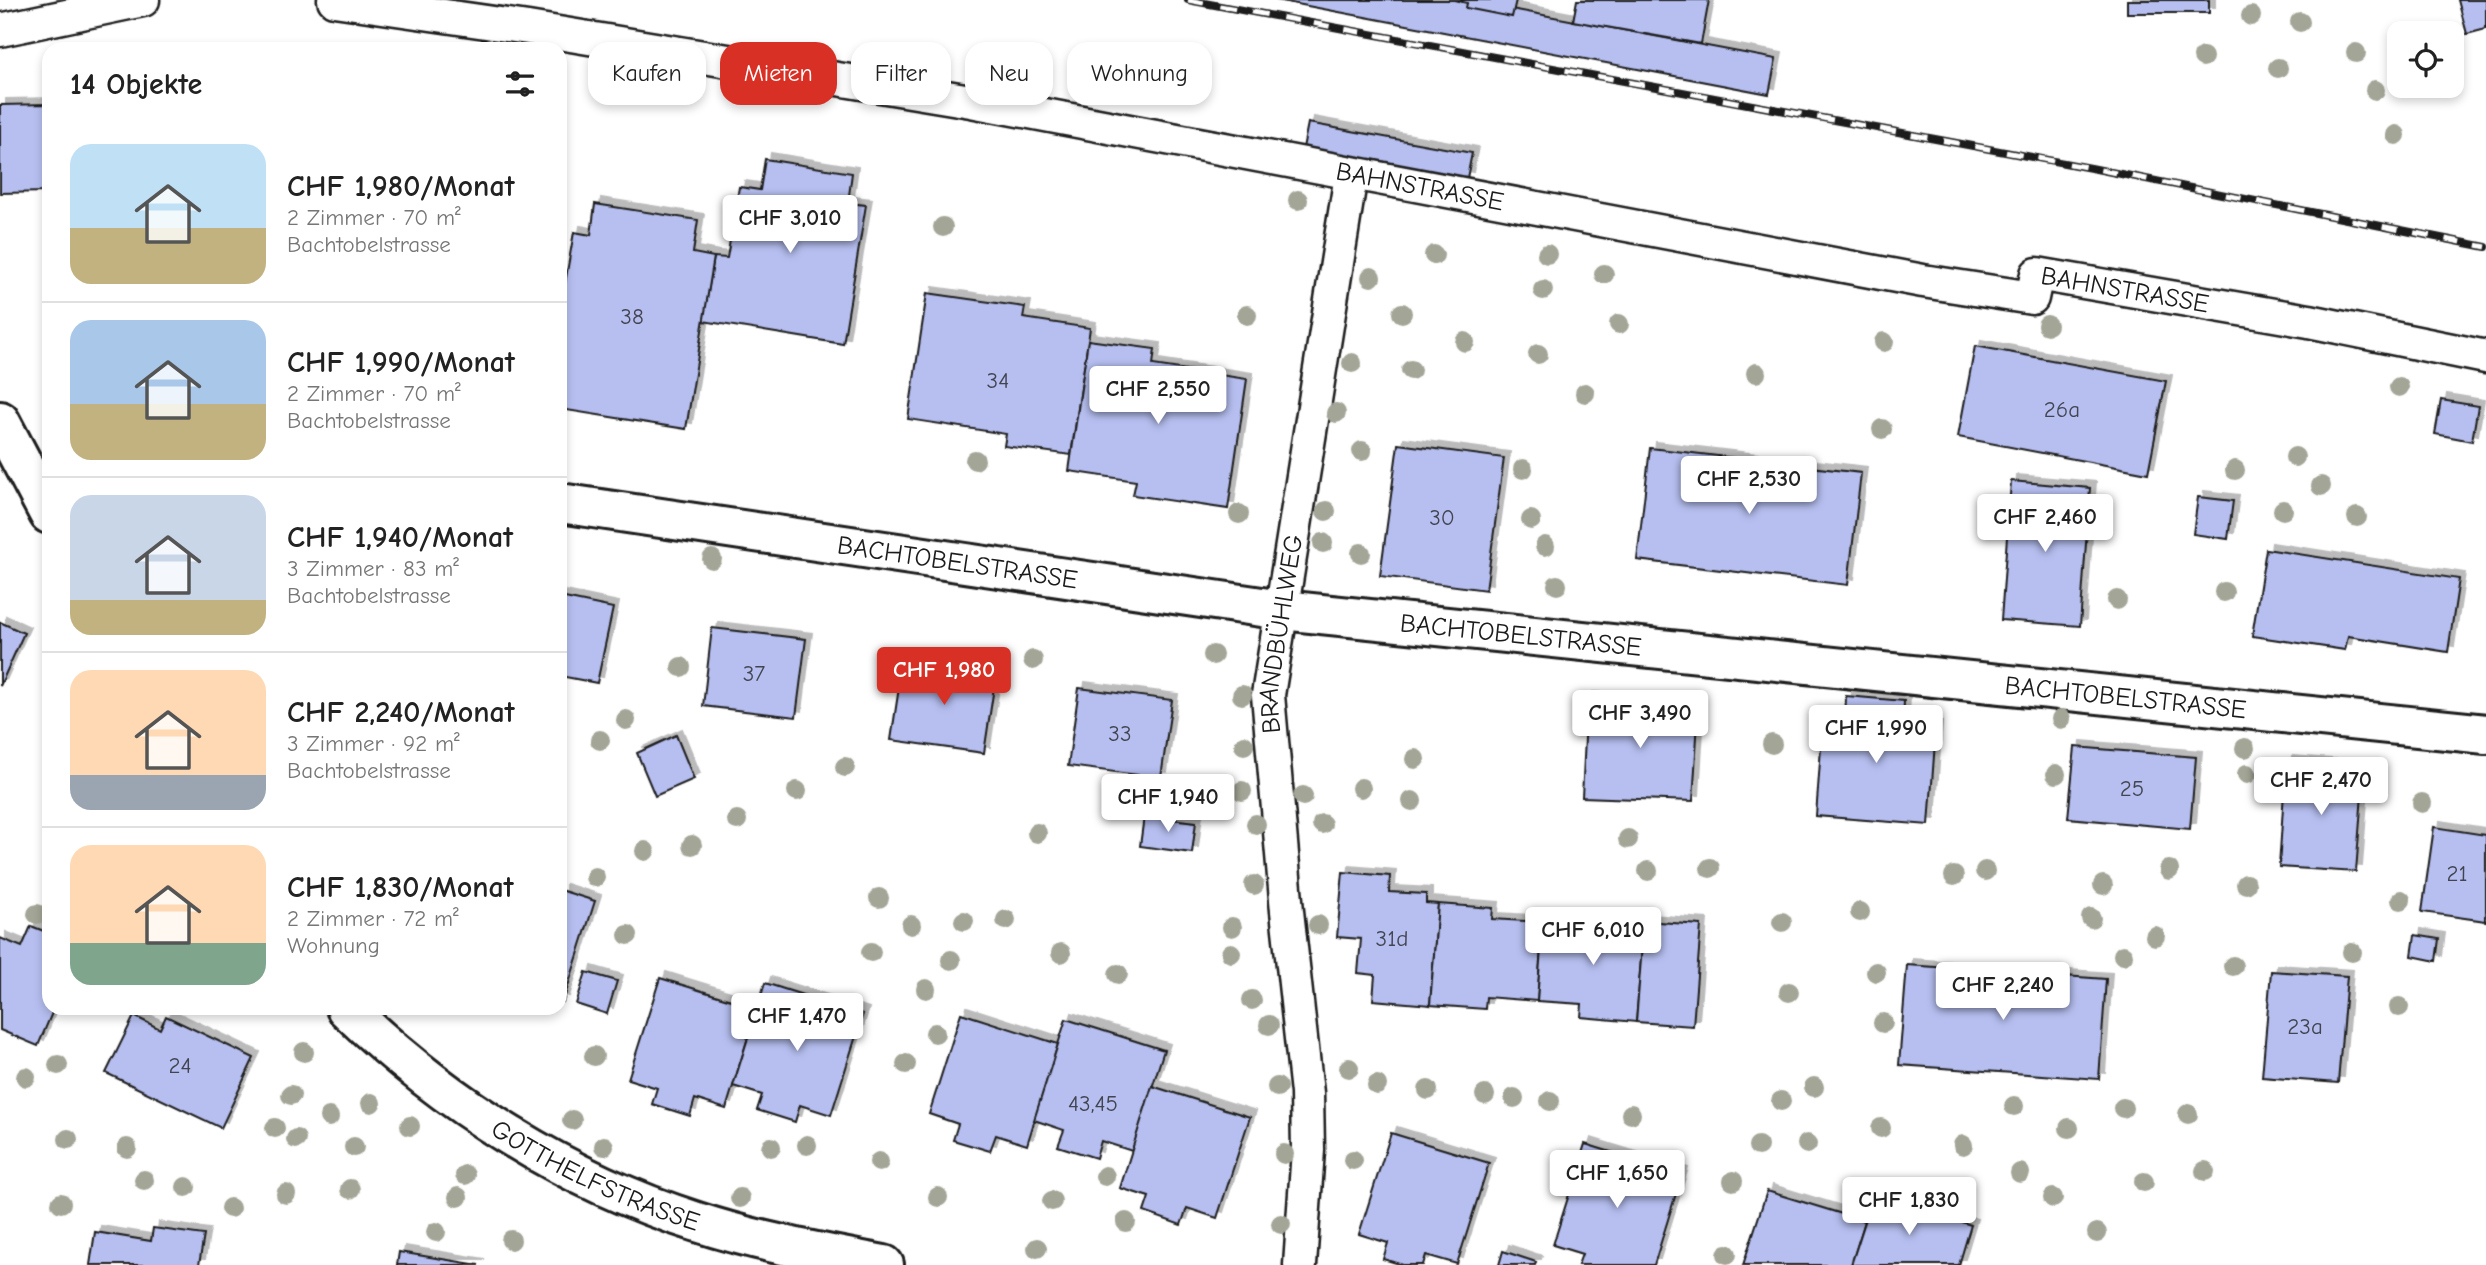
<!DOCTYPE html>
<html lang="de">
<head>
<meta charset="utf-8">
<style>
  :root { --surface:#fff; --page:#f6f6f6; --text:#222; --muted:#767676; --line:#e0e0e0; --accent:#d93025 }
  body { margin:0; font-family:"Comic Neue",sans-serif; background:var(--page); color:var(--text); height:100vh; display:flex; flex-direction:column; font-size:26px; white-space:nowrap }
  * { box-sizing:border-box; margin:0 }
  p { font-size:23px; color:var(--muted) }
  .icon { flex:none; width:38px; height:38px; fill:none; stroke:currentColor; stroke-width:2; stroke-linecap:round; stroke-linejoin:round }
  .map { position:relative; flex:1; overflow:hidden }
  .drawer { position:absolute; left:42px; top:42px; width:525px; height:973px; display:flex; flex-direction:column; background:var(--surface); border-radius:21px; box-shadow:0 4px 10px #0003 }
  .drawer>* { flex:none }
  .hud { position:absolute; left:588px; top:42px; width:665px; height:63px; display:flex; gap:14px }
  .tools { position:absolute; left:2387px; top:21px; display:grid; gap:14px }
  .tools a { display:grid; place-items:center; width:77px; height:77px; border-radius:14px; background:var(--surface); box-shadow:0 4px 10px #0003; font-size:35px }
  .price { position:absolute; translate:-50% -60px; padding:0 16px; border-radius:7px; background:#fff; color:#222; font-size:23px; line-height:46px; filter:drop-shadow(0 2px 4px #0008) }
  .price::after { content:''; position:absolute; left:50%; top:42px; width:21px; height:16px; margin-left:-10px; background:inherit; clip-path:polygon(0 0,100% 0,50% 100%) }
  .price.on { background:var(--accent); color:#fff }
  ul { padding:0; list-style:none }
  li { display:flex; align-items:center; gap:21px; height:175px; padding:0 28px }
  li+li { border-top:2px solid var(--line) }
  li span { display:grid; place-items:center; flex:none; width:196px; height:140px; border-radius:21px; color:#555 }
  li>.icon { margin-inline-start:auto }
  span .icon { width:84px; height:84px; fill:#fffc; stroke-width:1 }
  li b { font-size:30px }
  h2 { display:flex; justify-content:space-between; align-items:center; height:84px; padding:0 28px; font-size:30px }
  .chip { padding:0 24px; border-radius:21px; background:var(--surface); box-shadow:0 4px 10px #0003; font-size:24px; line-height:63px }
  .chip.on { background:var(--accent); color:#fff }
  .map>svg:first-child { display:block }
  .building { fill:#b6bff0; stroke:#1c1c1c; stroke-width:2; filter:url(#shadow) }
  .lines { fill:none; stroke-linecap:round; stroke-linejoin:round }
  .lane-casing { stroke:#1c1c1c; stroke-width:37 }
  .street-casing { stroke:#1c1c1c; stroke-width:44 }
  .lane { stroke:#fff; stroke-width:32 }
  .street { stroke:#fff; stroke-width:38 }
  .rail-casing { stroke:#1c1c1c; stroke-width:8 }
  .rail { stroke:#fff; stroke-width:5; stroke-dasharray:16; stroke-linecap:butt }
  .tree { fill:#a3a596 }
  .labels { text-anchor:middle; stroke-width:5; stroke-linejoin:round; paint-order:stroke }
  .number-label { font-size:23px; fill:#424551 }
  .street-label { font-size:26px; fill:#1c1c1c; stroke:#fff }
</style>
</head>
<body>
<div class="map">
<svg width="2486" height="1265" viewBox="0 0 2486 1265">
  <defs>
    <filter id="shadow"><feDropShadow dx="6" dy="-6" stdDeviation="0" flood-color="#0004"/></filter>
  </defs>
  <rect width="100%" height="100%" fill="#fff"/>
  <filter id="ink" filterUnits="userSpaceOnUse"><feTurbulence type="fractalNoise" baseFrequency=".0143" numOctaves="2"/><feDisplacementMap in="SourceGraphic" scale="14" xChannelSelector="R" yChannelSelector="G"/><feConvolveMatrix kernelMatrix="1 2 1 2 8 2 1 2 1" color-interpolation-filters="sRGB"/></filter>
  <g filter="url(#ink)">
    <g class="building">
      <path d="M1276,0h188l312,59 -7,35z"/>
      <path d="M1454,0h62l-4,17 -46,-9 1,-5z"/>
      <path d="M1577,0h132l-8,44 -128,-23z"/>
      <rect x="2127" y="0" width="82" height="13"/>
      <path d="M2458,0h28v29l-19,5z"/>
      <path d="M49,104v88l-49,1v-88z"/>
      <path d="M1308,123l164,30 -5,25 -164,-30z"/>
      <path d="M765,159l87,14 -4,30 18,2 -23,139 -140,-23 11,-64 13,1 12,-71 21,3z"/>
      <path d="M595,204l103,16 -5,33 21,4 -28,172 -126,-20v-97l14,-80 17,3z"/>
      <path d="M927,293l98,14 -2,11 67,10 -19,127 -67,-9 2,-12 -98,-15z"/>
      <path d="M1088,340l67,9 -2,16 94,14 -19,130 -95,-14 3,-14 -67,-10z"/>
      <path d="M1975,346l191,35 -18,92 -190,-36z"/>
      <path d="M2441,400l37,6 -6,35 -37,-7z"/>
      <path d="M1398,444l106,14 -18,132 -106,-14z"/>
      <path d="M1650,448l211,25 -13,112 -211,-25z"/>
      <path d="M2011,481l79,7 -10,138 -79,-6z"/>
      <path d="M2198,497l35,4 -5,38 -35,-5z"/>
      <path d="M2266,549l193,30 -11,73 -100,-16 -3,14 -93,-14z"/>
      <path d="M560,597l53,11 -16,75 -37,-7z"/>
      <path d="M0,622l24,11 -24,53z"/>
      <path d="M712,628l94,11 -10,78 -93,-11z"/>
      <path d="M903,661l93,13 -12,79 -93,-13z"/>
      <path d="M1079,688l93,12 -11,78 -93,-12z"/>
      <path d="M1846,696l58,5 -1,25 33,2 -7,97 -113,-9 7,-96 22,1z"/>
      <path d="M1587,698l112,6 -6,97 -111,-4z"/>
      <path d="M676,735l18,44 -39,17 -18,-43z"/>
      <path d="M2075,747l121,10 -6,72 -122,-11z"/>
      <path d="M2286,762l78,6 -8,104 -77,-5z"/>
      <path d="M1144,816l52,6 -4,31 -52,-7z"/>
      <path d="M2434,827l52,8v86l-64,-9z"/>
      <path d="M1343,872l47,4 -1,16 37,2v9l12,1 -8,101 -57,-5 2,-25 -17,-2 3,-34 -24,-2z"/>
      <path d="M560,890l35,11 -32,101 -3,-1z"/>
      <path d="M1438,904l55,4 -1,11 51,3 -6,79 -51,-4 -1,12 -55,-4z"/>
      <path d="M1593,917l51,4 -8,101 -55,-5 1,-13 -45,-3 6,-79 49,4z"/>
      <path d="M1644,921l57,4 -8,101 -57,-4z"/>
      <path d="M31,926l18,7v75h5l-16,38 -38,-16v-92l22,9z"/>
      <path d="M2415,935l24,4 -3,22 -24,-5z"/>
      <path d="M1907,965l199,14 -7,100 -200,-14z"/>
      <path d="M2271,971l76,5 -9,107 -76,-6z"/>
      <path d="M586,972l31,9 -10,33 -31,-10z"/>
      <path d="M660,978l97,30 -31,101 -31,-10 -5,17 -38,-12 5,-16 -29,-9z"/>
      <path d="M765,983l98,31 -32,101 -31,-10 -5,17 -38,-12 5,-15 -29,-9z"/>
      <path d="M961,1013l97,31 -31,101 -31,-10 -6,16 -37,-11 5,-16 -29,-10z"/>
      <path d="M134,1016l26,13 6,-13 88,42 -33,70 -115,-55z"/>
      <path d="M1066,1019l98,31 -32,101 -31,-10 -5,17 -38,-12 6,-16 -30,-10z"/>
      <path d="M1152,1086l98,31 -33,101 -30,-10 -6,17 -37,-13 5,-15 -29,-9z"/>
      <path d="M1391,1133l98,30 -32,101 -31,-9 -3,10h-20l-20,-6 5,-16 -29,-9z"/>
      <path d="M1585,1144l97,30 -28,91h-76l4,-11 -29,-9z"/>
      <path d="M1767,1191l98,30 -14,44h-108z"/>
      <path d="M1874,1194l97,31 -12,40h-108z"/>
      <path d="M153,1228l51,7 -5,30h-109l5,-33 56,9z"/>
      <path d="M1503,1251l33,11 -1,3h-36z"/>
      <path d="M399,1252l80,13h-82z"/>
    </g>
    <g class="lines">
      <defs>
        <g id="lane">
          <path id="s1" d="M334,0l194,28 443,73 952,180 109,17 5,-24 272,47 177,36"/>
          <path d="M0,30l143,-30"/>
          <path id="s2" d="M1300,1265l8,-115 -1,-57 -20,-182 -19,-216 83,-520"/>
        </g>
        <g id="street">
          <path d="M0,421l49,93"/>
          <path id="s3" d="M560,503l722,107 1204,124"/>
          <path id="s4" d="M346,1008c98,95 221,173 351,214 61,20 124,31 187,43"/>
        </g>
      </defs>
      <use href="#lane" class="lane-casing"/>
      <use href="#street" class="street-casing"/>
      <use href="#lane" class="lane"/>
      <use href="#street" class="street"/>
      <defs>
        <path id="rail" d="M1188,0l903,168 395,79"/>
      </defs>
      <use href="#rail" class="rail-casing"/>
      <use href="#rail" class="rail"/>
    </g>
    <g class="tree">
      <circle cx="2251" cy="16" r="10"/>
      <circle cx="2300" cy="22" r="10"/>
      <circle cx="2356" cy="53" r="10"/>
      <circle cx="2203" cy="57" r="10"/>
      <circle cx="2278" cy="68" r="10"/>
      <circle cx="2375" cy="90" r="10"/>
      <circle cx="2396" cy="135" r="10"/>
      <circle cx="1298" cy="200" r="10"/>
      <circle cx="943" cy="227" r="10"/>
      <circle cx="1547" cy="254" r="10"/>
      <circle cx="1434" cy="255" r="10"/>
      <circle cx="1604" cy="274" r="10"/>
      <circle cx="1371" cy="277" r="10"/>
      <circle cx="1543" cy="290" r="10"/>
      <circle cx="1402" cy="313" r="10"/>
      <circle cx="1247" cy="315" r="10"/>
      <circle cx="1619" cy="324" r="10"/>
      <circle cx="2047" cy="325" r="10"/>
      <circle cx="1465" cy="342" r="10"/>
      <circle cx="1884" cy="342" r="10"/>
      <circle cx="1538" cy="354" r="10"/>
      <circle cx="1352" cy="363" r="10"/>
      <circle cx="1411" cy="370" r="10"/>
      <circle cx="1756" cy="373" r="10"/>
      <circle cx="2399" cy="387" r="10"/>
      <circle cx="1585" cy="393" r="10"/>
      <circle cx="1336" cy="413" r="10"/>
      <circle cx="1882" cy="429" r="10"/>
      <circle cx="1362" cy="451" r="10"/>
      <circle cx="2295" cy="457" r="10"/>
      <circle cx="975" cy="460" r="10"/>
      <circle cx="1523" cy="469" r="10"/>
      <circle cx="2235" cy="470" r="10"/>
      <circle cx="2321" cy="486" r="10"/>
      <circle cx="2283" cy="510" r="10"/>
      <circle cx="1326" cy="511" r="10"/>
      <circle cx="1239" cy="514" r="10"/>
      <circle cx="2357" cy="517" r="10"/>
      <circle cx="1531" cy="520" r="10"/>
      <circle cx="1323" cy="543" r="10"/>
      <circle cx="1545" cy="546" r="10"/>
      <circle cx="1361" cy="553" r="10"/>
      <circle cx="712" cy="559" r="10"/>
      <circle cx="1557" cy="585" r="10"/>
      <circle cx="2224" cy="592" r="10"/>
      <circle cx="2117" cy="600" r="10"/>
      <circle cx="1213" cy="655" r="10"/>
      <circle cx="1033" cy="660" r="10"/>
      <circle cx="681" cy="667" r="10"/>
      <circle cx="1242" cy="695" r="10"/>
      <circle cx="2061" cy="719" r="10"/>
      <circle cx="626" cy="720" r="10"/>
      <circle cx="600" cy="740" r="10"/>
      <circle cx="1772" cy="744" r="10"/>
      <circle cx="1244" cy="745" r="10"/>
      <circle cx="2245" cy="748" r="10"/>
      <circle cx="1415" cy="759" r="10"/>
      <circle cx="845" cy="767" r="10"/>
      <circle cx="2056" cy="774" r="10"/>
      <circle cx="2247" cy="774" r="10"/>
      <circle cx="1361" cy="788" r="10"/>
      <circle cx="797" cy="791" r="10"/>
      <circle cx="1242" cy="791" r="10"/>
      <circle cx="1303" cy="796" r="10"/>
      <circle cx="1412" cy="801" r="10"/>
      <circle cx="2422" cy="803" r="10"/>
      <circle cx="737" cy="820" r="10"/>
      <circle cx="1256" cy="824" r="10"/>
      <circle cx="1322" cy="824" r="10"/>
      <circle cx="1037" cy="833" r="10"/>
      <circle cx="1628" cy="839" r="10"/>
      <circle cx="692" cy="845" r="10"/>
      <circle cx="645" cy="851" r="10"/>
      <circle cx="1710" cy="868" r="10"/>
      <circle cx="2169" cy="870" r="10"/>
      <circle cx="1648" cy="871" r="10"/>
      <circle cx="1985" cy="871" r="10"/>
      <circle cx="1954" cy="876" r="10"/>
      <circle cx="595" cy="877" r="10"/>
      <circle cx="2246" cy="884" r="10"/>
      <circle cx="1254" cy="885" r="10"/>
      <circle cx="2103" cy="885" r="10"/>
      <circle cx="879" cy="898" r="10"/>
      <circle cx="2401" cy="900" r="10"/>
      <circle cx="1860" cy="912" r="10"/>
      <circle cx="37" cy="914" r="10"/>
      <circle cx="2091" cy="918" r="10"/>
      <circle cx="1006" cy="920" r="10"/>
      <circle cx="964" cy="921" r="10"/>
      <circle cx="1782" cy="922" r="10"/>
      <circle cx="911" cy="925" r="10"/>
      <circle cx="1318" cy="925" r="10"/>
      <circle cx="1232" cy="927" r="10"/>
      <circle cx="628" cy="935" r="10"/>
      <circle cx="2155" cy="936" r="10"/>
      <circle cx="871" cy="952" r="10"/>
      <circle cx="2352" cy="952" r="10"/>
      <circle cx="1061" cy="953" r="10"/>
      <circle cx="1231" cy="953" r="10"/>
      <circle cx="2123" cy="955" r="10"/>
      <circle cx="951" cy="960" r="10"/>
      <circle cx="2233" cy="966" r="10"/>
      <circle cx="1876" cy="972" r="10"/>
      <circle cx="1118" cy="974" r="10"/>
      <circle cx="926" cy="989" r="10"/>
      <circle cx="1789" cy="992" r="10"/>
      <circle cx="1252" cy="1000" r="10"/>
      <circle cx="2399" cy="1007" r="10"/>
      <circle cx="1883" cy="1023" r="10"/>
      <circle cx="1269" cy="1025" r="10"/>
      <circle cx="935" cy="1033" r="10"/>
      <circle cx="304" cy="1052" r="10"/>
      <circle cx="594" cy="1056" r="10"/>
      <circle cx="906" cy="1064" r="10"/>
      <circle cx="58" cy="1065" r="10"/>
      <circle cx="1349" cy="1068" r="10"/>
      <circle cx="26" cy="1077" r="10"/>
      <circle cx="1377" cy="1085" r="10"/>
      <circle cx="1277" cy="1087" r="10"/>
      <circle cx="1814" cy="1087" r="10"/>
      <circle cx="1428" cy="1090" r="10"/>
      <circle cx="291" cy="1095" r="10"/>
      <circle cx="1485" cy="1095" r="10"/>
      <circle cx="1514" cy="1098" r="10"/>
      <circle cx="1550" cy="1101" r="10"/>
      <circle cx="1781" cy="1101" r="10"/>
      <circle cx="371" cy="1103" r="10"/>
      <circle cx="2014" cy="1106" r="10"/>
      <circle cx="2123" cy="1108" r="10"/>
      <circle cx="1631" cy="1114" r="10"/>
      <circle cx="2188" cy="1114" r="10"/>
      <circle cx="329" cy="1117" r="10"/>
      <circle cx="572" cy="1120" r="10"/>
      <circle cx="410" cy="1126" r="10"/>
      <circle cx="275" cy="1128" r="10"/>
      <circle cx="1881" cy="1128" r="10"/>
      <circle cx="2069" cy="1128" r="10"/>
      <circle cx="68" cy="1139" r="10"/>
      <circle cx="296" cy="1139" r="10"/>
      <circle cx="1807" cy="1144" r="10"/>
      <circle cx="807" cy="1145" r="10"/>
      <circle cx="1963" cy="1145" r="10"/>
      <circle cx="604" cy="1146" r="10"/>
      <circle cx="1758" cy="1146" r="10"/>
      <circle cx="354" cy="1147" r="10"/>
      <circle cx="771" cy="1147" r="10"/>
      <circle cx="127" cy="1148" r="10"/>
      <circle cx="1284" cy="1154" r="10"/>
      <circle cx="1353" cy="1160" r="10"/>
      <circle cx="879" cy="1162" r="10"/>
      <circle cx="2205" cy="1171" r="10"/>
      <circle cx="2020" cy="1173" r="10"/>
      <circle cx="465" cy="1175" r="10"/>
      <circle cx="1105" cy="1176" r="10"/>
      <circle cx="144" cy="1180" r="10"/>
      <circle cx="1733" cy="1181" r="10"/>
      <circle cx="2144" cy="1182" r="10"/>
      <circle cx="186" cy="1187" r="10"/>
      <circle cx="350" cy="1189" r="10"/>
      <circle cx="286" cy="1194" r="10"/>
      <circle cx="458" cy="1197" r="10"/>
      <circle cx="938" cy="1197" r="10"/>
      <circle cx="740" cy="1198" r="10"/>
      <circle cx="2053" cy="1198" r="10"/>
      <circle cx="1052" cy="1201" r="10"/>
      <circle cx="61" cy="1203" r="10"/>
      <circle cx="230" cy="1208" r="10"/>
      <circle cx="1126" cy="1222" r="10"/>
      <circle cx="1281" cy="1224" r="10"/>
      <circle cx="436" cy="1232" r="10"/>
      <circle cx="2097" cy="1233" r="10"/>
      <circle cx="511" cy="1240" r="10"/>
      <circle cx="1037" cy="1248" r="10"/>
      <circle cx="1727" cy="1254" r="10"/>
    </g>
  </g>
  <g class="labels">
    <g class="number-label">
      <text x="632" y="324">38</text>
      <text x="998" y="388">34</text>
      <text x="2062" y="417">26a</text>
      <text x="1442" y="525">30</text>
      <text x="754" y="681">37</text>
      <text x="1120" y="741">33</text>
      <text x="2132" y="796">25</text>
      <text x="2457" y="881">21</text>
      <text x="1392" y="946">31d</text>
      <text x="2305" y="1034">23a</text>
      <text x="180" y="1073">24</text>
      <text x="1093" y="1111">43,45</text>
    </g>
    <g class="street-label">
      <text dy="9" stroke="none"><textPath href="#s1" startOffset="1102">BAHNSTRASSE</textPath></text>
      <text dy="9" stroke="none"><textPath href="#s1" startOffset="1838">BAHNSTRASSE</textPath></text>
      <text dy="9" stroke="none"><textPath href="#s3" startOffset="402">BACHTOBELSTRASSE</textPath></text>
      <text dy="9" stroke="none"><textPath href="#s2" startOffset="634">BRANDBÜHLWEG</textPath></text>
      <text dy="9" stroke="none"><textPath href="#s3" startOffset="970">BACHTOBELSTRASSE</textPath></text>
      <text dy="9" stroke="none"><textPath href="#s3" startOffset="1578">BACHTOBELSTRASSE</textPath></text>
      <text dy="9" stroke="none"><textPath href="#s4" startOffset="303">GOTTHELFSTRASSE</textPath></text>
    </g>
  </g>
</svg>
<div class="tools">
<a><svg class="icon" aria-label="locate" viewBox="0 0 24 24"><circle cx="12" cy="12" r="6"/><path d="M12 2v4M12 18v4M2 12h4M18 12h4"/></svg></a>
</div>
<b class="price" style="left:790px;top:255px">CHF 3,010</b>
<b class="price" style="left:1158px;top:426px">CHF 2,550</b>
<b class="price" style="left:1749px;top:516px">CHF 2,530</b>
<b class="price" style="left:2045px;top:554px">CHF 2,460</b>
<b class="price on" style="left:944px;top:707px">CHF 1,980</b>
<b class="price" style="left:1640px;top:750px">CHF 3,490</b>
<b class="price" style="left:1876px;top:765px">CHF 1,990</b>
<b class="price" style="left:2321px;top:817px">CHF 2,470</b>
<b class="price" style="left:1168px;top:834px">CHF 1,940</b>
<b class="price" style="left:1593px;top:967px">CHF 6,010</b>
<b class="price" style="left:2003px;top:1022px">CHF 2,240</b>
<b class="price" style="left:797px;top:1053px">CHF 1,470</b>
<b class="price" style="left:1617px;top:1210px">CHF 1,650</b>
<b class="price" style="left:1909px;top:1237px">CHF 1,830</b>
<div class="hud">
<a class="chip">Kaufen</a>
<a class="chip on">Mieten</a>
<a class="chip">Filter</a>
<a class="chip">Neu</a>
<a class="chip">Wohnung</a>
</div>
<section class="drawer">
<h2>14 Objekte<svg class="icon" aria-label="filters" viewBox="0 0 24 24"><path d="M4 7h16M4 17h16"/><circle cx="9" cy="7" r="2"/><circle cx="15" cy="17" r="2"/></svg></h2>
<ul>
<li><span style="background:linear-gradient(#bfe0f5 60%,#c2b280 0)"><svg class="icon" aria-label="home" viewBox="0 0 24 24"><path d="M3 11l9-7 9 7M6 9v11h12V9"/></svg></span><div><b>CHF 1,980/Monat</b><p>2 Zimmer · 70 m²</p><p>Bachtobelstrasse</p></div></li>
<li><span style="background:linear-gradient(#a9c7e8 60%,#c2b280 0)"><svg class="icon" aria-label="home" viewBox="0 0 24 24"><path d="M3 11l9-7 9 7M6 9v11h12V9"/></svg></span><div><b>CHF 1,990/Monat</b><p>2 Zimmer · 70 m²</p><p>Bachtobelstrasse</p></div></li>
<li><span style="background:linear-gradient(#c9d6e8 75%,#c2b280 0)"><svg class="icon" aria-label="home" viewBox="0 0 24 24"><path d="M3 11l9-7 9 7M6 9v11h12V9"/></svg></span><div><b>CHF 1,940/Monat</b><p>3 Zimmer · 83 m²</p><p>Bachtobelstrasse</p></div></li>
<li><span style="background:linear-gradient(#ffd9b3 75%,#9aa5b1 0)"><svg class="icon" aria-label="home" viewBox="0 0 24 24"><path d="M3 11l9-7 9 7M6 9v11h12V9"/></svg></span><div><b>CHF 2,240/Monat</b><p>3 Zimmer · 92 m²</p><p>Bachtobelstrasse</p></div></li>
<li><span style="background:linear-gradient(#ffd9b3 70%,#7fa58c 0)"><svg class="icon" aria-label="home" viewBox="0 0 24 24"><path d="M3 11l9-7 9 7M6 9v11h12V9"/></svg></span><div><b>CHF 1,830/Monat</b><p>2 Zimmer · 72 m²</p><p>Wohnung</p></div></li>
</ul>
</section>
</div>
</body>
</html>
